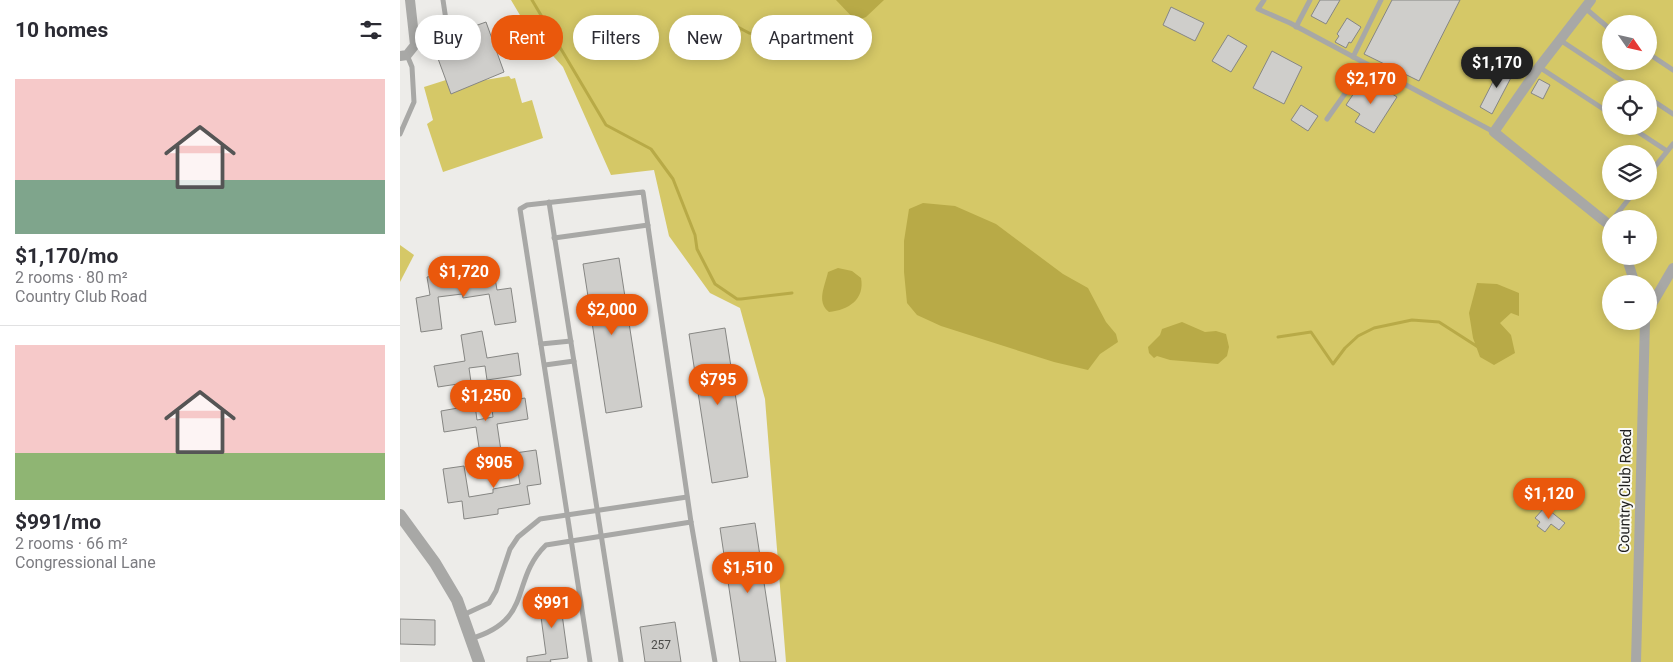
<!DOCTYPE html>
<html lang="en">
<head>
<meta charset="utf-8">
<style>
  :root { --surface:#fff; --page:#f2f2f3; --text:#2b2b33; --muted:#7c7c81; --line:#e1e1e2; --accent:#ea580c }
  body { margin:0; font-family:Roboto,sans-serif; background:var(--page); color:var(--text); height:100vh; display:flex; flex-direction:column; font-size:19px; white-space:nowrap }
  * { box-sizing:border-box; margin:0 }
  p { font-size:16px; color:var(--muted) }
  .icon { flex:none; width:28px; height:28px; fill:none; stroke:currentColor; stroke-width:2; stroke-linecap:round; stroke-linejoin:round }
  .map { position:relative; flex:1; overflow:hidden }
  .panel { display:flex; flex-direction:column; background:var(--surface); width:400px }
  .panel>* { flex:none }
  .hud { position:absolute; left:15px; top:15px; width:475px; height:45px; display:flex; gap:10px }
  .needle { width:32px; rotate:124deg }
  .tools { position:absolute; left:1202px; top:15px; display:grid; gap:10px }
  .tools a { display:grid; place-items:center; width:55px; height:55px; border-radius:50%; background:var(--surface); box-shadow:0 2px 12px #0003; font-size:25px }
  .price { position:absolute; translate:-50% -42px; padding:0 11px; border-radius:18px; background:var(--accent); color:#fff; font-size:16px; line-height:32px; filter:drop-shadow(0 1px 2px #0008) }
  .price::after { content:''; position:absolute; left:50%; top:30px; width:15px; height:11px; margin-left:-8px; background:inherit; clip-path:polygon(0 0,100% 0,50% 100%) }
  .price.active { background:#222; color:#fff }
  ul { padding:0; list-style:none }
  li { display:grid; align-content:center; gap:10px; height:265px; padding:0 15px }
  li+li { border-top:1px solid var(--line) }
  li span { display:grid; place-items:center; height:155px; border-radius:0px; color:#555 }
  li>.icon { margin-inline-start:auto }
  span .icon { width:90px; height:90px; fill:#fffc; stroke-width:1 }
  li b { font-size:21px }
  h2 { display:flex; justify-content:space-between; align-items:center; height:60px; padding:0 15px; font-size:21px }
  .pill { padding:0 18px; border-radius:22px; background:var(--surface); box-shadow:0 2px 12px #0003; font-size:18px; line-height:45px }
  .pill.active { background:var(--accent); color:#fff }
  main { display:flex; flex:1; min-height:0 }
  .map>svg:first-child { display:block }
  .green { fill:#d5c867; fill-rule:evenodd }
  .water { fill:#b8aa47 }
  .lines { fill:none; stroke-linecap:round; stroke-linejoin:round }
  .stream { stroke:#b8aa47; stroke-width:3 }
  .building { fill:#cfcecb; stroke:#868683 }
  .service { stroke:#a8a8a6; stroke-width:5 }
  .minor { stroke:#a8a8a6; stroke-width:10 }
  .tertiary { stroke:#a8a8a6; stroke-width:12 }
  .labels { text-anchor:middle; stroke-width:4; stroke-linejoin:round; paint-order:stroke }
  .number-label { font-size:12px; fill:#4b4b49 }
  .street-label { font-size:15px; fill:#1f1f1e; stroke:#fafaf6 }
</style>
</head>
<body>
<main>
<section class="panel">
<h2>10 homes<svg class="icon" aria-label="filters" viewBox="0 0 24 24"><path d="M4 7h16M4 17h16"/><circle cx="9" cy="7" r="2"/><circle cx="15" cy="17" r="2"/></svg></h2>
<ul>
<li><span style="background:linear-gradient(#f6c9c9 65%,#7fa58c 0)"><svg class="icon" aria-label="home" viewBox="0 0 24 24"><path d="M3 11l9-7 9 7M6 9v11h12V9"/></svg></span><div><b>$1,170/mo</b><p>2 rooms · 80 m²</p><p>Country Club Road</p></div></li>
<li><span style="background:linear-gradient(#f6c9c9 70%,#8fb573 0)"><svg class="icon" aria-label="home" viewBox="0 0 24 24"><path d="M3 11l9-7 9 7M6 9v11h12V9"/></svg></span><div><b>$991/mo</b><p>2 rooms · 66 m²</p><p>Congressional Lane</p></div></li>
</ul>
</section>
<div class="map">
<svg width="1273" height="662" viewBox="0 0 1273 662">
  <rect width="100%" height="100%" fill="#edece9"/>
  <g class="green">
    <path d="M111,0h1162v662h-887l-21,-263 -25,-91 -30,-15 -41,-57 -15,-66 -43,5 -48,-108 -36,-40zM1211,24h38v37h-38zM1211,89h38v37h-38zM1211,154h38v37h-38zM1211,219h38v37h-38zM1211,284h38v37h-38z"/>
    <path d="M109,76l2,3 4,-1 7,25 10,-3 11,38 -100,34 -16,-48 6,-4 -9,-33 22,-7h39z"/>
    <path d="M0,245l14,10 -14,27z"/>
  </g>
  <g class="water">
    <path d="M436,0h48l-18,17 -10,4z"/>
    <path d="M523,203l32,3 41,18 67,50 25,14 18,34 10,12 2,8 -18,12 -12,16 -34,-8 -113,-36 -24,-11 -10,-12 -3,-31v-31l5,-32z"/>
    <path d="M438,268l14,3 9,7c4,21 -12,32 -32,34 -13,-10 -4,-26 -1,-40z"/>
    <path d="M1077,283l20,1 22,9v23l-8,-3 -11,10 11,12 4,18 -21,12 -14,-8 -7,-19 -4,-25z"/>
    <path d="M782,322l23,10 11,-1 10,3 3,13 -2,9 -9,8 -48,-4 -13,-4 -3,2 -5,-5 -1,-6 12,-12 2,-6z"/>
  </g>
  <g class="lines">
    <g class="stream">
      <path d="M132,0l74,125 45,24 22,30 22,56 2,14 18,35 22,15h4l51,-6"/>
      <path d="M409,20l7,-2 11,4"/>
      <path d="M334,25l15,8 16,2 9,-4 10,1 11,-6"/>
      <path d="M878,337l33,-5 22,32 12,-16 13,-12 16,-8 38,-8 27,2 39,25"/>
    </g>
  </g>
  <g class="building">
    <path d="M920,0h20l-14,24 -15,-8z"/>
    <path d="M992,0h68l-41,81 -55,-27z"/>
    <path d="M771,7l33,16 -9,18 -32,-16z"/>
    <path d="M947,18l14,9 -10,16 -2,-1 -3,6 -11,-6 4,-6 -2,-2z"/>
    <path d="M86,22l18,50 -53,22 -18,-49 12,-5 -1,-3z"/>
    <path d="M828,35l19,11 -16,26 -19,-11z"/>
    <path d="M872,51l30,16 -18,37 -31,-16z"/>
    <path d="M1102,64l13,6 -23,44 -12,-7z"/>
    <path d="M1139,79l11,6 -7,14 -12,-6z"/>
    <path d="M962,81l13,9 3,-5 19,12 -23,36 -19,-11 5,-8 -14,-9z"/>
    <path d="M901,105l17,11 -10,15 -17,-11z"/>
    <path d="M219,258l23,149 -36,6 -23,-149z"/>
    <path d="M61,272l1,4 32,-4 3,18 14,-2 5,34 -21,3 -6,-31 -26,4 -1,-4 -24,3 4,32 -21,3 -5,-34 14,-3 -3,-18z"/>
    <path d="M325,328l23,149 -36,6 -23,-149z"/>
    <path d="M82,331l5,27 31,-5 3,22 -34,5 -2,-14 -16,2 2,14 -33,5 -4,-21 31,-5 -4,-26z"/>
    <path d="M125,398l3,21 -31,5 4,27 -21,3 -4,-27 -32,5 -3,-21 34,-6 2,15 16,-3 -2,-14z"/>
    <path d="M136,450l5,34 -14,2 3,18 -32,5v5l-34,5 -2,-18 -14,2 -5,-34 21,-3 5,31 24,-4v-4l27,-5 -5,-31z"/>
    <path d="M1145,507l20,16 -6,7 -8,-6 -6,8 -8,-6 3,-4 -5,-4z"/>
    <path d="M355,523l21,139h-36l-20,-134z"/>
    <path d="M159,592l9,66 -18,2 1,2h-24v-5l19,-3 -8,-59z"/>
    <path d="M0,619l35,1v25l-35,-1z"/>
    <path d="M275,622l6,40h-36l-5,-35z"/>
  </g>
  <g class="lines">
    <g class="service">
      <path d="M864,0l-6,9 32,14 204,109"/>
      <path d="M1185,8l26,22"/>
      <path d="M896,27l14,-27"/>
      <path d="M14,31l28,-7 4,-4 -3,-20"/>
      <path d="M1160,40l74,49"/>
      <path d="M1249,54l24,16"/>
      <path d="M953,57l28,-57"/>
      <path d="M1139,67l72,47"/>
      <path d="M1249,98l24,16"/>
      <path d="M927,119l39,-55"/>
      <path d="M1229,126l38,25"/>
      <path d="M0,134l14,-32 -2,-35 -5,-12"/>
      <path d="M1249,174l24,-30"/>
      <path d="M149,202l72,460"/>
      <path d="M1213,219l22,-28"/>
      <path d="M154,238l94,-13"/>
      <path d="M141,344l30,-3"/>
      <path d="M145,365l29,-4"/>
      <path d="M63,615l26,-12 7,-12 14,-42 8,-12 22,-18 147,-22"/>
      <path d="M70,639c65,-19 39,-58 76,-94l145,-23"/>
      <path d="M190,662l-70,-453 7,-4 116,-13 48,330 24,140"/>
    </g>
    <g class="minor">
      <path d="M1191,0l-52,67 -45,65 114,92 3,5"/>
      <path d="M0,56l7,-1 8,-10 -5,-45"/>
      <path d="M1226,256l9,28"/>
      <path d="M1249,309l24,-41"/>
      <path d="M1236,662l9,-341"/>
    </g>
    <path class="tertiary" d="M0,515l35,48 22,37 22,62"/>
  </g>
  <g class="labels">
    <g class="number-label">
      <text x="261" y="649">257</text>
    </g>
    <g class="street-label">
      <text transform="translate(1225 491) rotate(-89)" y="5">Country Club Road</text>
    </g>
  </g>
</svg>
<div class="tools">
<a><svg class="needle" viewBox="-14 -14 28 28"><path d="M0-13l5 13h-10z" fill="#e53935"/><path d="M0 13l5-13h-10z" fill="#7c7c81"/></svg></a>
<a><svg class="icon" aria-label="locate" viewBox="0 0 24 24"><circle cx="12" cy="12" r="6"/><path d="M12 2v4M12 18v4M2 12h4M18 12h4"/></svg></a>
<a><svg class="icon" aria-label="layers" viewBox="0 0 24 24"><path d="M12 4l9 5-9 5-9-5zM3 14l9 5 9-5"/></svg></a>
<a>+</a>
<a>−</a>
</div>
<b class="price active" style="left:1097px;top:89px">$1,170</b>
<b class="price" style="left:971px;top:105px">$2,170</b>
<b class="price" style="left:64px;top:298px">$1,720</b>
<b class="price" style="left:212px;top:336px">$2,000</b>
<b class="price" style="left:318px;top:406px">$795</b>
<b class="price" style="left:86px;top:422px">$1,250</b>
<b class="price" style="left:94px;top:489px">$905</b>
<b class="price" style="left:1149px;top:520px">$1,120</b>
<b class="price" style="left:348px;top:594px">$1,510</b>
<b class="price" style="left:152px;top:629px">$991</b>
<div class="hud">
<a class="pill">Buy</a>
<a class="pill active">Rent</a>
<a class="pill">Filters</a>
<a class="pill">New</a>
<a class="pill">Apartment</a>
</div>
</div>
</main>
</body>
</html>
